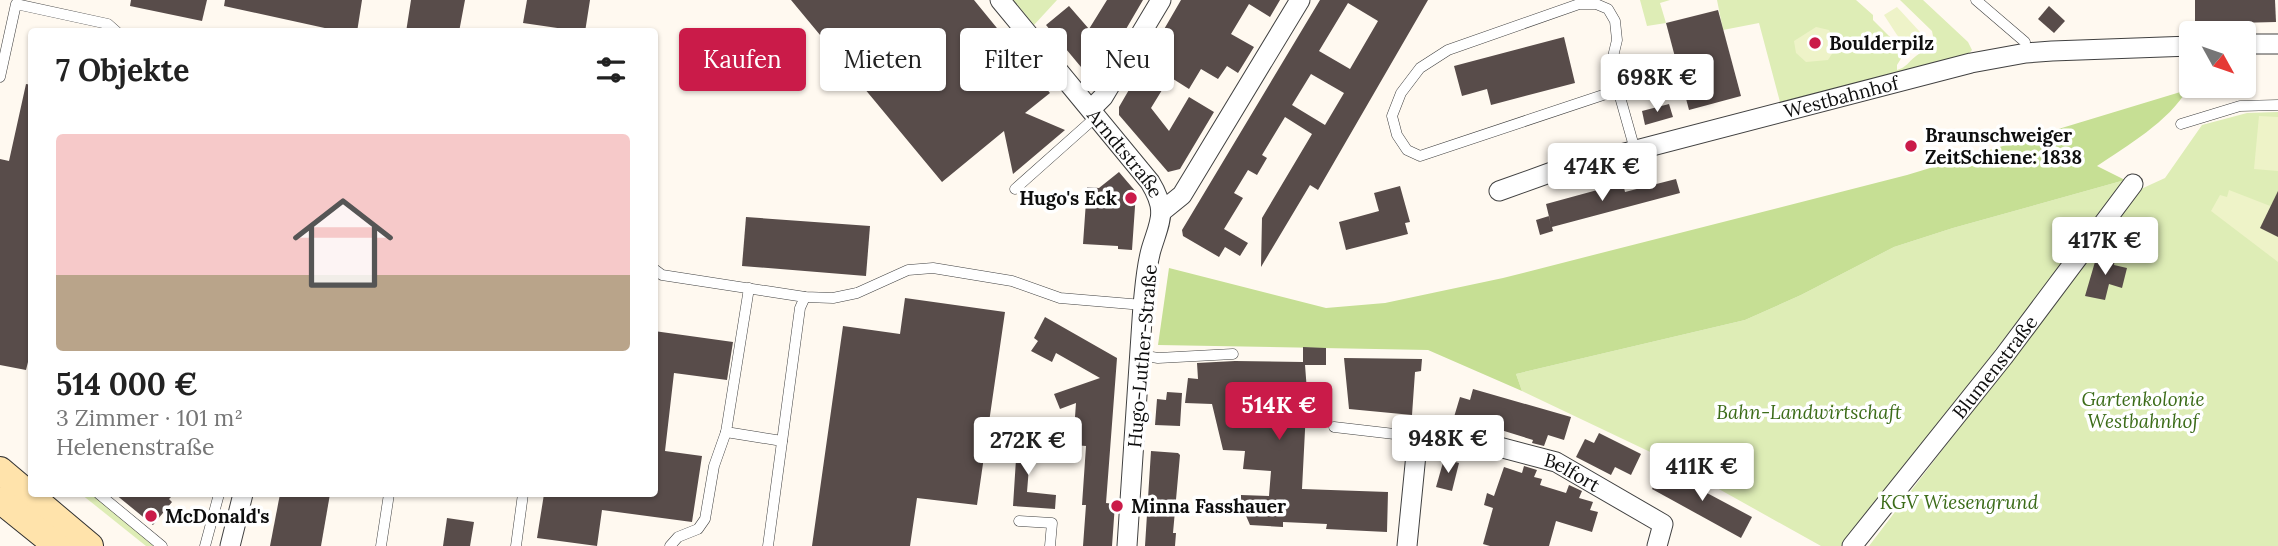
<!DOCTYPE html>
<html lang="de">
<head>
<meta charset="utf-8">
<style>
  :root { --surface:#fff; --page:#f2f2f2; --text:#222; --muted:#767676; --accent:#ca1b49 }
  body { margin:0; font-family:Lora,serif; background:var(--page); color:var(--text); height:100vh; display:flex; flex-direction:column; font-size:26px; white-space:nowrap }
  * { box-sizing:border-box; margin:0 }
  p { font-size:23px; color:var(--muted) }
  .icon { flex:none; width:38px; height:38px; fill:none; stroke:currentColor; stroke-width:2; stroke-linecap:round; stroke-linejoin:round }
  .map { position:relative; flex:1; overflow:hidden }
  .side { position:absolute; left:28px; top:28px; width:630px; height:469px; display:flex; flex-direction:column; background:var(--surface); border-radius:7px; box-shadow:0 2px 5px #0004 }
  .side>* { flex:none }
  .hud { position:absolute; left:679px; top:28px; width:665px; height:63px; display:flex; gap:14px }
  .needle { width:46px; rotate:130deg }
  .controls { position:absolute; left:2179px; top:21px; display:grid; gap:14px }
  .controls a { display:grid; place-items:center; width:77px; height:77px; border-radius:7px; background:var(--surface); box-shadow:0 2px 5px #0004; font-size:35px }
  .price { position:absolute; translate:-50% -60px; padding:0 16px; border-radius:7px; background:#fff; color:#222; font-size:23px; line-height:46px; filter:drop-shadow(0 2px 4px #0008) }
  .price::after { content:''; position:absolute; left:50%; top:42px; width:21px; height:16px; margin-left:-10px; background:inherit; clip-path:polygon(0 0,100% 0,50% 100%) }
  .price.selected { background:var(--accent); color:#fff }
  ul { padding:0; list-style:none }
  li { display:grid; align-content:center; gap:14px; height:371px; padding:0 28px }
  li span { display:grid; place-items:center; height:217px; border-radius:7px; color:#555 }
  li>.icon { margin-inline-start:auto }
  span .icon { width:126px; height:126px; fill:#fffc; stroke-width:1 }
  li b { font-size:30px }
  h2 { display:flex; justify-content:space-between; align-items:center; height:84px; padding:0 28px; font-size:30px }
  .pill { padding:0 24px; border-radius:7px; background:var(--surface); box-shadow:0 2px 5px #0004; font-size:24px; line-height:63px }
  .pill.selected { background:var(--accent); color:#fff }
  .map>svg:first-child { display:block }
  .green { fill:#deedb6 }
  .forest { fill:#c6df94 }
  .pitch { fill:#eef3c8 }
  .building { fill:#584c4a; fill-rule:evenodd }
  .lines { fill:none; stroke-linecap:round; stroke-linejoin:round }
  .lane-casing { stroke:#414141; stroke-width:11 }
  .street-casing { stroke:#414141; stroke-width:21 }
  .secondary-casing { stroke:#303030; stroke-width:28 }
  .lane { stroke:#fff; stroke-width:10 }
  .street { stroke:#fff; stroke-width:19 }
  .secondary { stroke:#ffe3ab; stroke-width:26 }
  .poi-dot { fill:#ca1b49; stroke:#fff; stroke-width:2.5 }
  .labels { text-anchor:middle; stroke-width:7; stroke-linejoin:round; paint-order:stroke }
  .poi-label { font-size:19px; font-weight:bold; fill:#0e0e0e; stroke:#fff; text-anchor:start }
  .street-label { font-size:19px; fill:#0e0e0e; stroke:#fff }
  .park-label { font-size:19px; font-style:italic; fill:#3c6c19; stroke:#fff }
</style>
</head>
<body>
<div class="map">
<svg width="2278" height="546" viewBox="0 0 2278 546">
  <rect width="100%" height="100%" fill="#fff9f0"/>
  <g class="green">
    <path d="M1013,0h44l-23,25z"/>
    <path d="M1640,0h30l-10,3 6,20 -19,3z"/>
    <path d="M1717,0h139l17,15v5l32,32 -8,13v5c10,-3 11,-8 19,-14 6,-4 12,-10 18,-15l-2,-10 -32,-31h23l45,42 4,8 -5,6 -187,46 -21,-79 -36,7z"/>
    <path d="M2278,112v434h-409l272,-357 24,-11 37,-53 45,-12z"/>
    <path d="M2125,180l-279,366h-25l-156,-87 -143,-68 -6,-17 229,-54 56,-25 93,-48 59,-19z"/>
    <path d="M81,494h13l63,52h-11z"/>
  </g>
  <path class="forest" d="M2187,90c-18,31 -60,56 -90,76l28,14 -172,48 -59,19 -93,48 -56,25 -229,54 6,17 -94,-41 -270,-5 11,-77 157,40 59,-5 118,-25 404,-103z"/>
  <g class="pitch">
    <path d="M1897,7l23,25 2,10 -4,6 -10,-1 -11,-12 -13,-20z"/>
    <path d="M1816,27l13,3 8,16 -9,14 -22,2 -10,-9 -2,-12z"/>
    <path d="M2259,116l19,1v54l-24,-2z"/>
    <path d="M2229,190l49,19v53l-67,-51 9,-16 7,2z"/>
  </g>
  <g class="building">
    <path d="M131,0h76l-5,21 -72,-15z"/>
    <path d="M225,0h137l-5,32h-14l-119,-26z"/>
    <path d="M411,0h54l-6,32h-53z"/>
    <path d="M527,0h63l-5,32 -62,-9z"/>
    <path d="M791,0h183l76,93 -25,20 40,17 -52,44 -9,-43 -62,51z"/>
    <path d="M1107,0h36l-45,77 -7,2 -45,-54 23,-19 20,23z"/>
    <path d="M1181,0h99l-10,17 -21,-13 -18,30 23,13 -16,26 -11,-7 -9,13 -17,-10 -12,20 -19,-12 -19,31 18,23 20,-34 25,15 -34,57 -12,3 -49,-57v-8z"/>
    <path d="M1320,0h108l-110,190 -8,-5 -49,82 1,-49 50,-84 -27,-17 -23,38 5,3 -10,17 -9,-5 -14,23 9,5 -19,31 24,14 -8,13 -15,-9 -6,10 -36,-21 -1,-6zM1348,3l30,18 -28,48 -31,-18zM1311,74l33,19 -19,32 -33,-20z"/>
    <path d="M2195,0h80l1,22 -81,2z"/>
    <path d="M2049,6l16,15 -11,12 -16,-14z"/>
    <path d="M1718,10l23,86 -52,14 -23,-87z"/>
    <path d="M1564,37l11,46 -84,22 -4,-16 -25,7 -8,-30z"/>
    <path d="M26,84l6,1v261l-6,24 -26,-5v-206l9,2z"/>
    <path d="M1669,104l4,13 -28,8 -3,-14z"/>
    <path d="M1119,172l17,20 -4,58 -14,-1v-3l-35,-2 4,-57 12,1z"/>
    <path d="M1676,179l4,14 -128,34 1,4 -13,4 -4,-15 13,-4 2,9 -5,-21 77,-21 2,9z"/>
    <path d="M1400,186l10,36 -5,1 3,11 -62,16 -7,-28 40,-11 -5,-18z"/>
    <path d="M2278,191v46l-18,-9z"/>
    <path d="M746,217l124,9 -4,50 -124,-10z"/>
    <path d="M2097,255l18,4 -1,6 13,3 -5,20 -13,-4 -4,16 -20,-4z"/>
    <path d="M905,298l100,14 -28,193 -60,-7 -7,48h-98l31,-220 57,8z"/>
    <path d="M1045,317l72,41 -11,145 9,1 -3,42h-29l3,-41h-4l4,-59 -13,-1 3,-42 -16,6 -6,-15 46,-16 -44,-25 -4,9 -21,-11 7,-10 -4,-3z"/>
    <path d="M654,331l79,11 -6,38 -53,-7 -9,78 37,5 -10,66 -90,-12 -5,36 -60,-8 7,-44h110z"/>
    <path d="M1303,347l23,1v17h-21l2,26 -5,98 86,3 -1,40 -61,-3 1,-5 -44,-2v5l-33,-2 -9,-21v-9l28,1 2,-25 -28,-2 2,-18 -22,-1 -11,-46 -27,-1 3,-25 10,1 -1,-16 38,-2 68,1z"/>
    <path d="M1344,358l78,1 -1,12 -6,1 -3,43 -63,-6z"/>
    <path d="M1473,389l98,28 -7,23 -16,-5 -4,11 -12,-3 1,-3 -32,-10 -2,4 -14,-3 1,-5 -32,-9 6,-20 10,3z"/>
    <path d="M1167,392l15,1 -2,33 -25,-1 2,-26 9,1z"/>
    <path d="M1018,428l14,1 -5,63 29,3 -1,14 -42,-3z"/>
    <path d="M1599,433l42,21 -10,21 -16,-8 -4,8 -35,-18 9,-18 9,4z"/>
    <path d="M1151,451l27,2 2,2 -7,78h3l-1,13h-30z"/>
    <path d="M1444,459l15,4 -7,28 -16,-4z"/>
    <path d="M1524,466l13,4 -3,7 8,2 -2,6 26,8 3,-8 13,6 -3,7 14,4 -3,8 8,2 -6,20 -36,-11 -7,25h-59l-7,-2 10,-36 -9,-3 3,-12 7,3 10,-29 18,6z"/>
    <path d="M1662,469l90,48 -11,21 -89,-49z"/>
    <path d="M115,494h59l-5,5 3,3 -19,23z"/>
    <path d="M280,494h50l-9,52h-51z"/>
    <path d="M447,518l27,4 -4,24h-27z"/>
  </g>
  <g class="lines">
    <defs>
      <g id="lane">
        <path d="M1976,0l49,42"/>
        <path d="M0,77l16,-73 92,20 9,8"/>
        <path d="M1618,90l-198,66 -13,-6 -10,-15 -5,-19 9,-23 19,-25 28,-18 131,-46h17l12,5 7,12 2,19 -6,25 24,85"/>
        <path d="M2181,124l59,-18 38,-1"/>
        <path d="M1015,189l82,-73"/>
        <path d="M654,269l8,6 143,22 28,1 24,-5 51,-23 25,-2 79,13 48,17 83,7"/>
        <path d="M749,288l-23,144 56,9"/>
        <path d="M1140,355l18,3 75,-4"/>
        <path d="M1334,427l69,8 8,7 6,2"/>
        <path d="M99,494l63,52"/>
        <path d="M1019,521l33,2 -2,23"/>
        <path d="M205,546l14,-52"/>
        <path d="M381,546l8,-52"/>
        <path d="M516,546l7,-52"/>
        <path d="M670,546l8,-9 20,-8 7,-10 9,-53 12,-34"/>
        <path d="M768,546l32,-238 5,-11"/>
      </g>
      <g id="street">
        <path id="s1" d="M1000,0l150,182c18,30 10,38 1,68 -5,18 -6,37 -8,55l-16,241"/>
        <path d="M2244,44h34"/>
        <path d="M1091,109l12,-12 58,-97"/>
        <path id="s2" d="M1499,191l53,-19 419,-109 55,-10 26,-2 139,-5"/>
        <path d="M1161,212l21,-17 118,-195"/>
        <path d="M230,546l13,-52"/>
        <path id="s3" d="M1407,546l10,-102 4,-11 10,-4 125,33 107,62 -6,22"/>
        <path id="s4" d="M1852,546l152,-190 129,-172"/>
      </g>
      <g id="secondary">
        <path d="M0,470l90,76"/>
        <path d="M0,500l57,46"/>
      </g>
    </defs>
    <use href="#lane" class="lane-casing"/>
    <use href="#street" class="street-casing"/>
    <use href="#secondary" class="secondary-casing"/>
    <use href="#lane" class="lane"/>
    <use href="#street" class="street"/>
    <use href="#secondary" class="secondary"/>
  </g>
  <g class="poi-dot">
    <circle cx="1815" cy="43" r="7"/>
    <circle cx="1911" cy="146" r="7"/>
    <circle cx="1131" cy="198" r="7"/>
    <circle cx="1117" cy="506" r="7"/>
    <circle cx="151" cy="516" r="7"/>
  </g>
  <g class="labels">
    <g class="poi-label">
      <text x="1829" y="50">Boulderpilz</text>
      <text x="1925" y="142">Braunschweiger<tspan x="1925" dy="22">ZeitSchiene: 1838</tspan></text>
      <text x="1117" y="205" text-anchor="end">Hugo's Eck</text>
      <text x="1131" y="513">Minna Fasshauer</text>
      <text x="165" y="523">McDonald's</text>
    </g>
    <g class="street-label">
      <text dy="7" stroke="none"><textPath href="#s2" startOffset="355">Westbahnhof</textPath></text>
      <text dy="7" stroke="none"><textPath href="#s1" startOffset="198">Arndtstraße</textPath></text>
      <text transform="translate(1142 356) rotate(-85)" y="7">Hugo-Luther-Straße</text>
      <text dy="7" stroke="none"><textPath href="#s4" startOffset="229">Blumenstraße</textPath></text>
      <text dy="7" stroke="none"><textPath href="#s3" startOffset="273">Belfort</textPath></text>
    </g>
    <g class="park-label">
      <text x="2143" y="406">Gartenkolonie<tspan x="2143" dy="22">Westbahnhof</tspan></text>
      <text x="1809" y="419">Bahn-Landwirtschaft</text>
      <text x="1959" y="509">KGV Wiesengrund</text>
    </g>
  </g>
</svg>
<div class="controls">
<a><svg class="needle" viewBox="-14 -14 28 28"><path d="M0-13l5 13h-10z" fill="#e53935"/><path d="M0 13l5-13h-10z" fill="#767676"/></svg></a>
</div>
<b class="price" style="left:1657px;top:114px">698K €</b>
<b class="price" style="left:1602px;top:203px">474K €</b>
<b class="price" style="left:2105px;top:277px">417K €</b>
<b class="price selected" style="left:1279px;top:442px">514K €</b>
<b class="price" style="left:1448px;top:475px">948K €</b>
<b class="price" style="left:1028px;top:477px">272K €</b>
<b class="price" style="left:1702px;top:503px">411K €</b>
<div class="hud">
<a class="pill selected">Kaufen</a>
<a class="pill">Mieten</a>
<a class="pill">Filter</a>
<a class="pill">Neu</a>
</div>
<section class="side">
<h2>7 Objekte<svg class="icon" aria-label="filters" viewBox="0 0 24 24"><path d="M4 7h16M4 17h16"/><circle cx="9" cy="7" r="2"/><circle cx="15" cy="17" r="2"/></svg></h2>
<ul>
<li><span style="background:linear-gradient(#f6c9c9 65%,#b9a48a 0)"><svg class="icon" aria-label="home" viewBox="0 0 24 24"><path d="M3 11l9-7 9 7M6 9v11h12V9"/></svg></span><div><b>514 000 €</b><p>3 Zimmer · 101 m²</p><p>Helenenstraße</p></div></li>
</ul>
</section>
</div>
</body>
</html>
